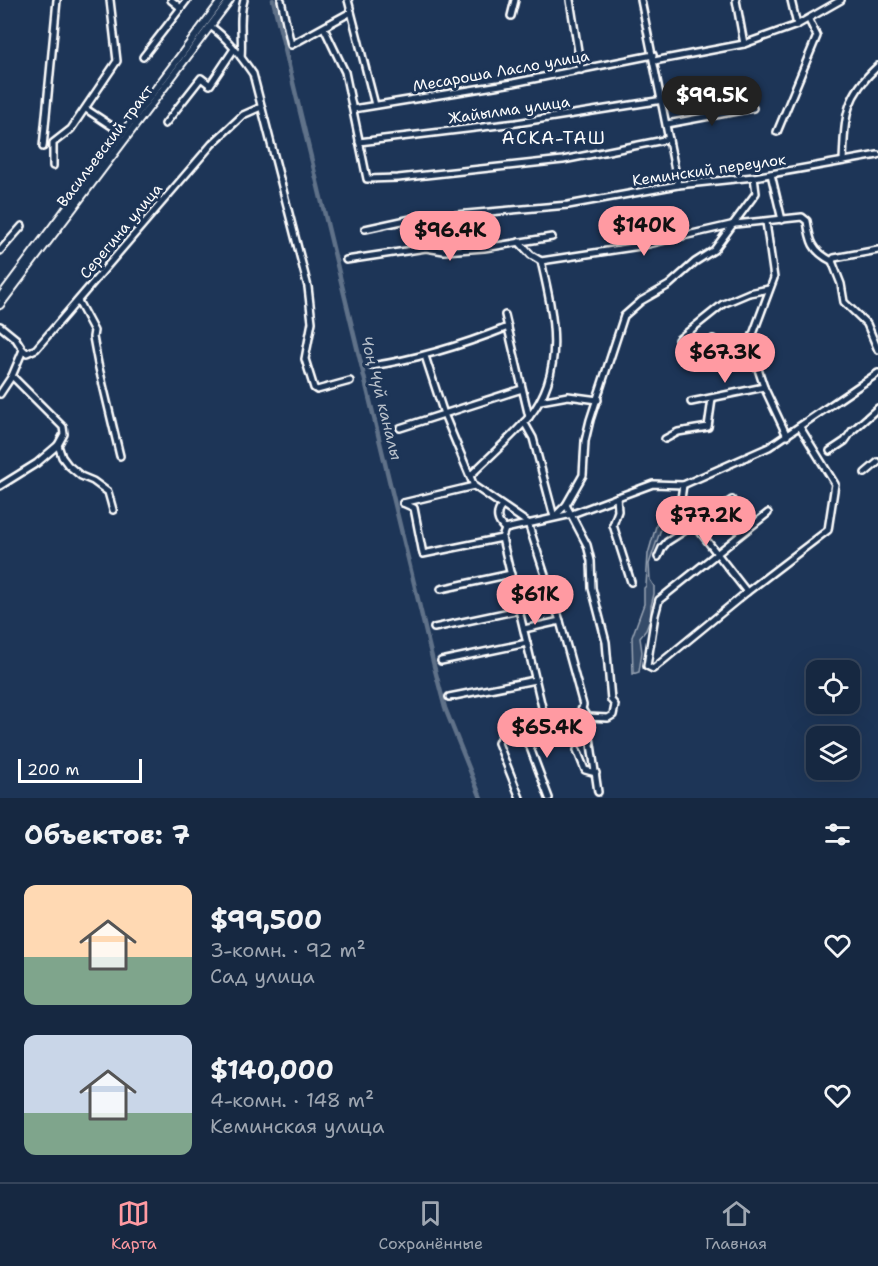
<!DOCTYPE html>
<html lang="ru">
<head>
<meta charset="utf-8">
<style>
  :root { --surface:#162841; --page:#1f3048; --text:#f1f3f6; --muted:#9ea6b1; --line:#35445a; --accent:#ff9aa2 }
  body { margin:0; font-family:"Shantell Sans",sans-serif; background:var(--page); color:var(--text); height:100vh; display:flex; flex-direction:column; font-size:22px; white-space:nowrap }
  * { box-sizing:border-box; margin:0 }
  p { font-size:20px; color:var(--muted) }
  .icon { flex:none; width:33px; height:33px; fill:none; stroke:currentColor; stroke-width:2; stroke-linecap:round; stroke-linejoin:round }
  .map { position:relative; height:798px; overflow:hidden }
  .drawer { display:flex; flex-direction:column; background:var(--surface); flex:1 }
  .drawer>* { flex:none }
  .buttons { position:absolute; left:806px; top:660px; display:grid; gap:12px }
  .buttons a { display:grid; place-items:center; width:54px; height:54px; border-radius:12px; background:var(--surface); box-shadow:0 6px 24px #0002,0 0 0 2px var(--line); font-size:30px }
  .scale { position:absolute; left:18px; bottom:15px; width:124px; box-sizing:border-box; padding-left:6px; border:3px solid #fff; border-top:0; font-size:16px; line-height:21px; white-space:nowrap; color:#fff; -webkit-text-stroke:4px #1d3557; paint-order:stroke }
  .price { position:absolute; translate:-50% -51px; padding:0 14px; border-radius:21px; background:var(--accent); color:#111; font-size:20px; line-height:39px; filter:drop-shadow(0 2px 3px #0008) }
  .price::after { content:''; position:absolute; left:50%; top:36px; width:18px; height:14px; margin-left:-9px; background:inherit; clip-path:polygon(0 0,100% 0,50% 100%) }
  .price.current { background:#222; color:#fff }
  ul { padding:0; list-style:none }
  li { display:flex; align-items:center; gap:18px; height:150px; padding:0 24px }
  li span { display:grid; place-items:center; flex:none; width:168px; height:120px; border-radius:12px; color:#555 }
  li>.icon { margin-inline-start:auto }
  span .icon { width:72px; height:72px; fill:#fffc; stroke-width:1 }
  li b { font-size:26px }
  h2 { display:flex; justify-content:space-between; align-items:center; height:72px; padding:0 24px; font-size:26px }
  .tab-bar { display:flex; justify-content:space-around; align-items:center; height:84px; border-top:2px solid var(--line); background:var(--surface); font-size:16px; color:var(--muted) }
  .tab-bar a { display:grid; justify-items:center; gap:3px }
  .tab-bar .current { color:var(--accent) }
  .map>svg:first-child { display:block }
  .green { fill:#364b69; stroke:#9aa5b4; stroke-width:1.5 }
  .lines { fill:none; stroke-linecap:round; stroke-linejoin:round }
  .canal { stroke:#617289; stroke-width:4.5 }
  .minor-casing { stroke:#fff; stroke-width:10 }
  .major-casing { stroke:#fff; stroke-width:10 }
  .minor { stroke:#1d3557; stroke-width:5 }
  .major { stroke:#1d3557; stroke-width:6 }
  .labels { text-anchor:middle; stroke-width:6; stroke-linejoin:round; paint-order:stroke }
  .street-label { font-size:15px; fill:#fff; stroke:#1d3557 }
  .water-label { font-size:16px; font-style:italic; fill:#b8c0ca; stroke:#1d3557 }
  .quarter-label { font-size:18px; letter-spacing:1.5px; fill:#fff; stroke:#1d3557 }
</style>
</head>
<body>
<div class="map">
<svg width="878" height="798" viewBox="0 0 878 798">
  <rect width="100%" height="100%" fill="#1d3557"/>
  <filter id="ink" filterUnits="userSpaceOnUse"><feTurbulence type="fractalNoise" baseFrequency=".0167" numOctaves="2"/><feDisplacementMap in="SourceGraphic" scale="12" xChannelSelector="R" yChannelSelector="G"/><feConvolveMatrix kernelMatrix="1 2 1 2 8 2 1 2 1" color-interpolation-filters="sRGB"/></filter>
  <g filter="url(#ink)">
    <path class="green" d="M665,517l-16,47 1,16 4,6v8l-3,12v11l-5,13 -6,8 2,14 -3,20 -6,2 -1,-37 12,-33v-16l2,-2 2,-32 10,-35z"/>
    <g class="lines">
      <path class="canal" d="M273,0l162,670 10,38 36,90"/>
      <defs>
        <g id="minor">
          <path d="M171,0l10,8"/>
          <path d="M281,0l10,45 60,-33"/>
          <path d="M348,0l27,105"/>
          <path d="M570,0l11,70"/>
          <path d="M641,0l37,185"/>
          <path d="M736,0l8,44"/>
          <path d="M791,0l6,25"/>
          <path d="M511,16l4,-16"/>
          <path d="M210,26c18,12 31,31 43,48l55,213 4,35 -7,37 9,29 3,2 33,-9"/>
          <path d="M324,28l21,44 22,107 31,-1 165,-18 106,-21"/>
          <path d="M143,57l44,-57"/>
          <path d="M241,57c2,-20 -3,-38 3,-57"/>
          <path d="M654,61l90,-17 53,-19 44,-25"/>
          <path d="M86,109l36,24"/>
          <path d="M353,109l160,-26 140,-28"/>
          <path d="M165,124l36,-46 9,7 24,-36"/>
          <path d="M667,124l86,-16"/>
          <path d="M777,132l40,-96 -8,-16"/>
          <path d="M359,142l157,-19 147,-23"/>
          <path d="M43,147l14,-147"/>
          <path d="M843,161c2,-43 1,-64 35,-95"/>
          <path d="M53,166v-23l18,-14 46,-68 -7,-61"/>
          <path d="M771,174l11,46"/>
          <path d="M766,222l8,56 -22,59 2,20 10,30 23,49"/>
          <path d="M365,229l46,-10 157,-14 110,-20 76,-8 124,-22"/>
          <path d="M519,242l12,13 10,6 99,-15 95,-22 67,-7 5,4c3,20 5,30 25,40"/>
          <path d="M878,250l-44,8 -2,3 9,23 3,18 23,22 11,26"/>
          <path d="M0,251l22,-25"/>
          <path d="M346,260l80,-12 18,3 40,-3 68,-11"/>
          <path d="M78,301l16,30 -1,6 5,27 22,92"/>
          <path d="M505,315l24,102"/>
          <path d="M0,326l16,13 7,11"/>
          <path d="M713,339l3,24"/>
          <path d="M678,340l45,-36 26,-11 20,-4"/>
          <path d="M23,350l4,3 9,-4 176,-205 31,-29 18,-8"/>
          <path d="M425,356l19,58 30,72 54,37 32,98 23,84 -1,4 5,8 11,75"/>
          <path d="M702,365l52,-8"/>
          <path d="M371,366c48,-7 92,-21 137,-39"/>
          <path d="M12,376l51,51 1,7 -6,11 4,12 6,8 13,11 12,5 15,11 5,18"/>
          <path d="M0,394l12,-18 11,-26"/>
          <path d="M540,401l28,-5 30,4"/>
          <path d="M691,402l73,-15"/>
          <path d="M524,422l9,16 21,79"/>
          <path d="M400,428l122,-39"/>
          <path d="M665,439l13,-7 30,-5 4,-28"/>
          <path d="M830,451l15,-10 7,-10 26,-23"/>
          <path d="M865,473l13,-11"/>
          <path d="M470,476c19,-19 41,-38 59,-59 38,-46 24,-104 12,-156"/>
          <path d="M683,485l-2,14 2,8 11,17 53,68"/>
          <path d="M0,486l37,-23 21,-18"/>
          <path d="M617,497l1,14 -5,14 18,57"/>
          <path d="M403,503l11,5 9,46 79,-16"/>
          <path d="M403,503l71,-17"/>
          <path d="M566,505l21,40 4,16 1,27 14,54 5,58 4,5 -2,10 -5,3 -21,-1"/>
          <path d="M502,506c-7,8 -5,16 3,23"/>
          <path d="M768,513l-109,87 -4,15 -8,51 6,3 94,-77 81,-62 7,-46 -35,-57"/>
          <path d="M554,517l12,-12 17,-30 2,-34 5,-21 34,-104 17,-15 28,-16 26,-23 19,-12 42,-57 -2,-16"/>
          <path d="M505,529l67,-15 81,-30 30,1 86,-38 109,-74"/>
          <path d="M505,529l-3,9 44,186"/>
          <path d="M658,557l4,-9 5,-6 65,-42"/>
          <path d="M441,589l70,-15"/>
          <path d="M434,628l85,-18"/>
          <path d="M524,629l36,-8"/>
          <path d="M441,661l86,-18"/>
          <path d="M449,697l86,-17"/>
          <path d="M523,729l26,69"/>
          <path d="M577,750l8,20 11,3"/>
          <path d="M520,798l-22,-55 4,-9 74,-18 6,-7"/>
        </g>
        <g id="major">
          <path d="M0,297l222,-297"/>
          <path d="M0,305l230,-305"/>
        </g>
      </defs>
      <use href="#minor" class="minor-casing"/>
      <use href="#major" class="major-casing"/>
      <use href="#minor" class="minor"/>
      <use href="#major" class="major"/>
    </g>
  </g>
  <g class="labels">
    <g class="street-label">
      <text transform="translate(501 71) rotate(-10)" y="5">Месароша Ласло улица</text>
      <text transform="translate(509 110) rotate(-8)" y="5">Жайылма улица</text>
      <text transform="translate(105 146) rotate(-53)" y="5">Васильевский тракт</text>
      <text transform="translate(709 170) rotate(-8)" y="5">Кеминский переулок</text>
      <text transform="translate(121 231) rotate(-50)" y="5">Серегина улица</text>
    </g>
    <g class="water-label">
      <text transform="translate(382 398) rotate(76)" y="6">Чоң Чүй каналы</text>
    </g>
    <g class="quarter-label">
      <text x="554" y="144">АСКА-ТАШ</text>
    </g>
  </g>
</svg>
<div class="buttons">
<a><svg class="icon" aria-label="locate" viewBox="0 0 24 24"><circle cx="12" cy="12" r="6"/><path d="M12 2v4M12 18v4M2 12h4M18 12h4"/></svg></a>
<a><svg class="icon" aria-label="layers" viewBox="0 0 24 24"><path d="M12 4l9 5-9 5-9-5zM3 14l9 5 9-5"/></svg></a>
</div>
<div class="scale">200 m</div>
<b class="price current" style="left:712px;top:127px">$99.5K</b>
<b class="price" style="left:644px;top:257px">$140K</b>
<b class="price" style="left:450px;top:262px">$96.4K</b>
<b class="price" style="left:725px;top:384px">$67.3K</b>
<b class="price" style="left:706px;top:547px">$77.2K</b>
<b class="price" style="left:535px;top:626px">$61K</b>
<b class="price" style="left:547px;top:759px">$65.4K</b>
</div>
<section class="drawer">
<h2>Объектов: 7<svg class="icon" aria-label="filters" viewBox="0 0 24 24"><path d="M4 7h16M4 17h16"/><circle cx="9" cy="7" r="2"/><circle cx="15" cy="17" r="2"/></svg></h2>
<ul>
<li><span style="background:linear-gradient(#ffd9b3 60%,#7fa58c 0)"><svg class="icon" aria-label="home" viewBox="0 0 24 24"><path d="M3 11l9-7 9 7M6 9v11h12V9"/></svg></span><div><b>$99,500</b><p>3-комн. · 92 m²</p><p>Сад улица</p></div><svg class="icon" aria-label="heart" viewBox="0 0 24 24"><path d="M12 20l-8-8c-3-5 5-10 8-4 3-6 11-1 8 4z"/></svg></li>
<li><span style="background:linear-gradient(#c9d6e8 65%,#7fa58c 0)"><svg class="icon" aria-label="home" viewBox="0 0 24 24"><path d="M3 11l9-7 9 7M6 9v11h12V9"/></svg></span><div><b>$140,000</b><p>4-комн. · 148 m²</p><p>Кеминская улица</p></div><svg class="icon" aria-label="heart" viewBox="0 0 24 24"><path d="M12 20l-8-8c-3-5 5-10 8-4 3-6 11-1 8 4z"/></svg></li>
</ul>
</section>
<nav class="tab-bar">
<a class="current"><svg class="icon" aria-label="map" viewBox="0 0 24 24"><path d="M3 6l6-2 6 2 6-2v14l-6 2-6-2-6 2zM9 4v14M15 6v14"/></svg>Карта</a>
<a><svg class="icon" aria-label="saved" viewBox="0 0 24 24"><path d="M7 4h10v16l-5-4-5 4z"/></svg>Сохранённые</a>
<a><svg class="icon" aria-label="home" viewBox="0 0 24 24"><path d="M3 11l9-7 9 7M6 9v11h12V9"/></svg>Главная</a>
</nav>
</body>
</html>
